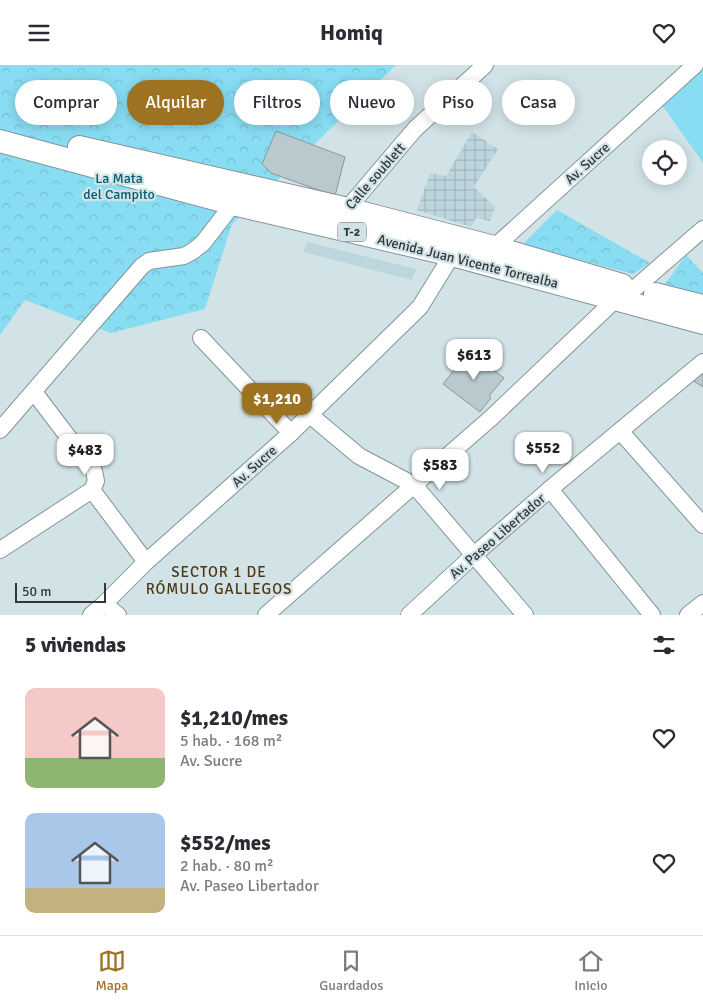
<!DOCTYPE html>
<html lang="es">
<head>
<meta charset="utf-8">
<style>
  :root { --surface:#fff; --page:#f7f7f7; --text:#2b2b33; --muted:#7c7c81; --line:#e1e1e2; --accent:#9d7221 }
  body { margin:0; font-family:Signika,sans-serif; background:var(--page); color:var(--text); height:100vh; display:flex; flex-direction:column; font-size:19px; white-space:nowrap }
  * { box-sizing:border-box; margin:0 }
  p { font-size:16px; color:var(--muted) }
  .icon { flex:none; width:28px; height:28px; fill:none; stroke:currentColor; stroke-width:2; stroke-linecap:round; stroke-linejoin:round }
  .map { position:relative; height:550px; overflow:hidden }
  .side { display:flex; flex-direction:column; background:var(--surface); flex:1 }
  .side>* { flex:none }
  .banner { position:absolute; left:15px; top:15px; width:674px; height:45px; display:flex; gap:10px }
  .tools { position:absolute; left:642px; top:75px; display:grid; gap:10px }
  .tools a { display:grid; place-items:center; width:45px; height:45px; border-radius:50%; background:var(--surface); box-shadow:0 2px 12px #0003; font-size:25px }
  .scale { position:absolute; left:15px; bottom:12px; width:91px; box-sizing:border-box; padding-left:5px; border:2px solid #32383a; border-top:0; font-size:14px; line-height:18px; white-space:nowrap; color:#32383a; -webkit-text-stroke:4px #d2e3e8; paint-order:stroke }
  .price { position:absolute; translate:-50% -42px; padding:0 11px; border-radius:10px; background:#fff; color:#222; font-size:16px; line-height:32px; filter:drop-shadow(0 1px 2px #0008) }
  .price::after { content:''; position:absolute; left:50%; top:30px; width:15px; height:11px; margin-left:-8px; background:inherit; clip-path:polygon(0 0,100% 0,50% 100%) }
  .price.selected { background:var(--accent); color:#fff }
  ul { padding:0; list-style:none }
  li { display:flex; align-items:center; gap:15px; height:125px; padding:0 25px }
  li span { display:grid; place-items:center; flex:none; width:140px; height:100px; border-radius:10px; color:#555 }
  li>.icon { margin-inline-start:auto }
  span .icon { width:60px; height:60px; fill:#fffc; stroke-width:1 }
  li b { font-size:21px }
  h2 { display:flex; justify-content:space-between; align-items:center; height:60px; padding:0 25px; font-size:21px }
  .chip { padding:0 18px; border-radius:22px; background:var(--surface); box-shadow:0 2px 12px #0003; font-size:18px; line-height:45px }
  .chip.selected { background:var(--accent); color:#fff }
  header { display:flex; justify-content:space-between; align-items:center; height:65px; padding:0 25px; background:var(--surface); font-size:22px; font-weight:700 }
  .tab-bar { display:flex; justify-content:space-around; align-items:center; height:70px; border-top:1px solid var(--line); background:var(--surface); font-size:14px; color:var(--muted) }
  .tab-bar a { display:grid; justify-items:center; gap:2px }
  .tab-bar .selected { color:var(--accent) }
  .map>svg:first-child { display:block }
  .built { fill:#bdd6dd }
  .industrial { fill:url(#industrial-grid) }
  .forest { fill:url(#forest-crowns) }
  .garden { fill:#88ddf3 }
  .building { fill:#b9c9ce; stroke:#88989c }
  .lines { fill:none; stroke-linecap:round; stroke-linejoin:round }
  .minor-casing { stroke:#839397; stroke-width:18 }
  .highway-casing { stroke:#839397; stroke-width:24 }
  .minor { stroke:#fff; stroke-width:16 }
  .highway { stroke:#fff; stroke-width:22 }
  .labels { text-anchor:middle; stroke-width:4.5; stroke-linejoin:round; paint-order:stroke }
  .shield { fill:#d2e3e8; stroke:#626b6e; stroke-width:1 }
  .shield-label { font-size:12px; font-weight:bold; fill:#32383a }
  .street-label { font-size:14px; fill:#32383a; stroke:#d2e3e8 }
  .park-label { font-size:14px; fill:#045c6d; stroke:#d2e3e8 }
  .neighbourhood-label { font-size:15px; letter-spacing:1px; fill:#4c3712; stroke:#d2e3e8 }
</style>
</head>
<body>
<header><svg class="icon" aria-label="menu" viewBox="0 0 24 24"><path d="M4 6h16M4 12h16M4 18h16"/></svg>Homiq<svg class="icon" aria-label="heart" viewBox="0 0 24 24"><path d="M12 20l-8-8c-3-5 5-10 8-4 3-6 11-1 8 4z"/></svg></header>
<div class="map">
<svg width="703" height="550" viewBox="0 0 703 550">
  <defs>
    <pattern id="industrial-grid" width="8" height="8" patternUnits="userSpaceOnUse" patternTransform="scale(1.25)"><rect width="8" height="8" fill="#bdd6dd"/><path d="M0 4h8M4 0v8" fill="none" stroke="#a3b8be"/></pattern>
    <pattern id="forest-crowns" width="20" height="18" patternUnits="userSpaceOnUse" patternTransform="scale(1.25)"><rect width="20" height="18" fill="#88ddf3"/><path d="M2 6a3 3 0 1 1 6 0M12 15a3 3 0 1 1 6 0" fill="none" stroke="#76bed1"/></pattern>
  </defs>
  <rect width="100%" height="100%" fill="#d2e3e8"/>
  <path class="built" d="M307,177l109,27 -4,11 -109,-28z"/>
  <path class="industrial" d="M472,67l26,17 -24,38 21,20 -5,14 -14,-3 -5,9 -54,-17 13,-37 16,3z"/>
  <g class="forest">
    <path d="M0,0h396l-164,159 -27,85 -94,24 -86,-33 -25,35z"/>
    <path d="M557,145l93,53 -17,11 -111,-29z"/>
    <path d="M686,190l17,18v22l-38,-11z"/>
  </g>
  <path class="garden" d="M695,0h8v98l-41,-58z"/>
  <g class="building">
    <path d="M276,66l69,26 -10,39 -64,-23 -9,-9z"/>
    <path d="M469,286l35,27 -15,18 2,2 -11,14 -37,-28z"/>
    <path d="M703,307v15l-11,-7z"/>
  </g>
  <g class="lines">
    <defs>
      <g id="minor">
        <path d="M342,150l73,-86 70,-64"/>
        <path d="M488,188l207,-188"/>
        <path d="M201,273l90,95"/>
        <path d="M34,327l60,79 2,10 -4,9"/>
        <path d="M310,350l49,41 55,29 111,130"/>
        <path d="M0,365l142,-164 7,-5 35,-5 9,-5 10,-8 30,-39"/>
        <path d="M621,367l82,93"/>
        <path d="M550,424l102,126"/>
        <path d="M0,485l92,-60 54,72"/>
        <path d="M104,539l14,11"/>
        <path d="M91,550l13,-11 42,-42 145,-129 129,-126 32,-52 7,-8"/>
        <path d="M266,550l148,-130 77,-67 125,-119 18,-10 69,-60"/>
        <path d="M409,550l65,-60 76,-66 153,-127"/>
        <path d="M688,550l15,-12"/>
      </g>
      <g id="highway">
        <path d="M0,76l233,63 219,51 251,68"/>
        <path d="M79,82l269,62 146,38 128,38"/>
        <path d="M655,229l48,12"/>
      </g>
    </defs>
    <use href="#minor" class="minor-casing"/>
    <use href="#highway" class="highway-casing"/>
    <use href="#minor" class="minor"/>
    <use href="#highway" class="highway"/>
  </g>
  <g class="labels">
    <rect class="shield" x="338" y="157.5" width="28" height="19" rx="4"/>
    <g class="shield-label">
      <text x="352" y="171">T-2</text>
    </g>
    <g class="street-label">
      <text transform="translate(587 98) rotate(-42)" y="5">Av. Sucre</text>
      <text transform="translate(375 111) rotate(-49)" y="5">Calle soublett</text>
      <text transform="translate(468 196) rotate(14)" y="5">Avenida Juan Vicente Torrealba</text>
      <text transform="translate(254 401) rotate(-42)" y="5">Av. Sucre</text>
      <text transform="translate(497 471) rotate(-41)" y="5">Av. Paseo Libertador</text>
    </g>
    <g class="park-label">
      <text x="119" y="118">La Mata<tspan x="119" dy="16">del Campito</tspan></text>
    </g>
    <g class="neighbourhood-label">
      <text x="219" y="512">SECTOR 1 DE<tspan x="219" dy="17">RÓMULO GALLEGOS</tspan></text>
    </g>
  </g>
</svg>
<div class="tools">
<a><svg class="icon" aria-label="locate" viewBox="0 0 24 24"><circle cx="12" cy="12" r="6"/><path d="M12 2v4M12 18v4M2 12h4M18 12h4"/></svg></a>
</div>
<div class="scale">50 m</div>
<b class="price" style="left:474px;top:316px">$613</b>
<b class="price selected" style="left:277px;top:360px">$1,210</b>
<b class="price" style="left:543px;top:409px">$552</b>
<b class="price" style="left:85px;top:411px">$483</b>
<b class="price" style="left:440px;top:426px">$583</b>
<div class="banner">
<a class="chip">Comprar</a>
<a class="chip selected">Alquilar</a>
<a class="chip">Filtros</a>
<a class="chip">Nuevo</a>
<a class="chip">Piso</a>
<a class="chip">Casa</a>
</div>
</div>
<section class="side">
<h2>5 viviendas<svg class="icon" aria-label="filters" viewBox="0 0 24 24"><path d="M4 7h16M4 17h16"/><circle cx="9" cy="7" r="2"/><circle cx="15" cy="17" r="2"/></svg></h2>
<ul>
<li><span style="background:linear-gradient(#f6c9c9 70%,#8fb573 0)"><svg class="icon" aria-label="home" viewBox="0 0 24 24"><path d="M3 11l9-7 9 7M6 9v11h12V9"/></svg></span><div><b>$1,210/mes</b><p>5 hab. · 168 m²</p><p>Av. Sucre</p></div><svg class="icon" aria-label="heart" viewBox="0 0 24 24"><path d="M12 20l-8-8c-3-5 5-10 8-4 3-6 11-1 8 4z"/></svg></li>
<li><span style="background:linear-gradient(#a9c7e8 75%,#c2b280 0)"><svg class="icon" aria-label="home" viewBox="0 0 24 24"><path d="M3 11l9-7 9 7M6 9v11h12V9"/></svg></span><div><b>$552/mes</b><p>2 hab. · 80 m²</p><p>Av. Paseo Libertador</p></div><svg class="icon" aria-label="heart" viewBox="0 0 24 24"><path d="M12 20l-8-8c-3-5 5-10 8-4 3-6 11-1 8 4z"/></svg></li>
</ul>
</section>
<nav class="tab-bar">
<a class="selected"><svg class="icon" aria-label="map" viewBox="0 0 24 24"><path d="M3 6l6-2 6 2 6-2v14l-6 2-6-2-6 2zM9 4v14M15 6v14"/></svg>Mapa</a>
<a><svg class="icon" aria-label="saved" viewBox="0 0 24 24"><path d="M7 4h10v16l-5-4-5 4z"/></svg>Guardados</a>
<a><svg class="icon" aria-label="home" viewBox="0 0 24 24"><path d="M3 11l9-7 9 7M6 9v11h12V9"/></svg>Inicio</a>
</nav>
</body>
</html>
